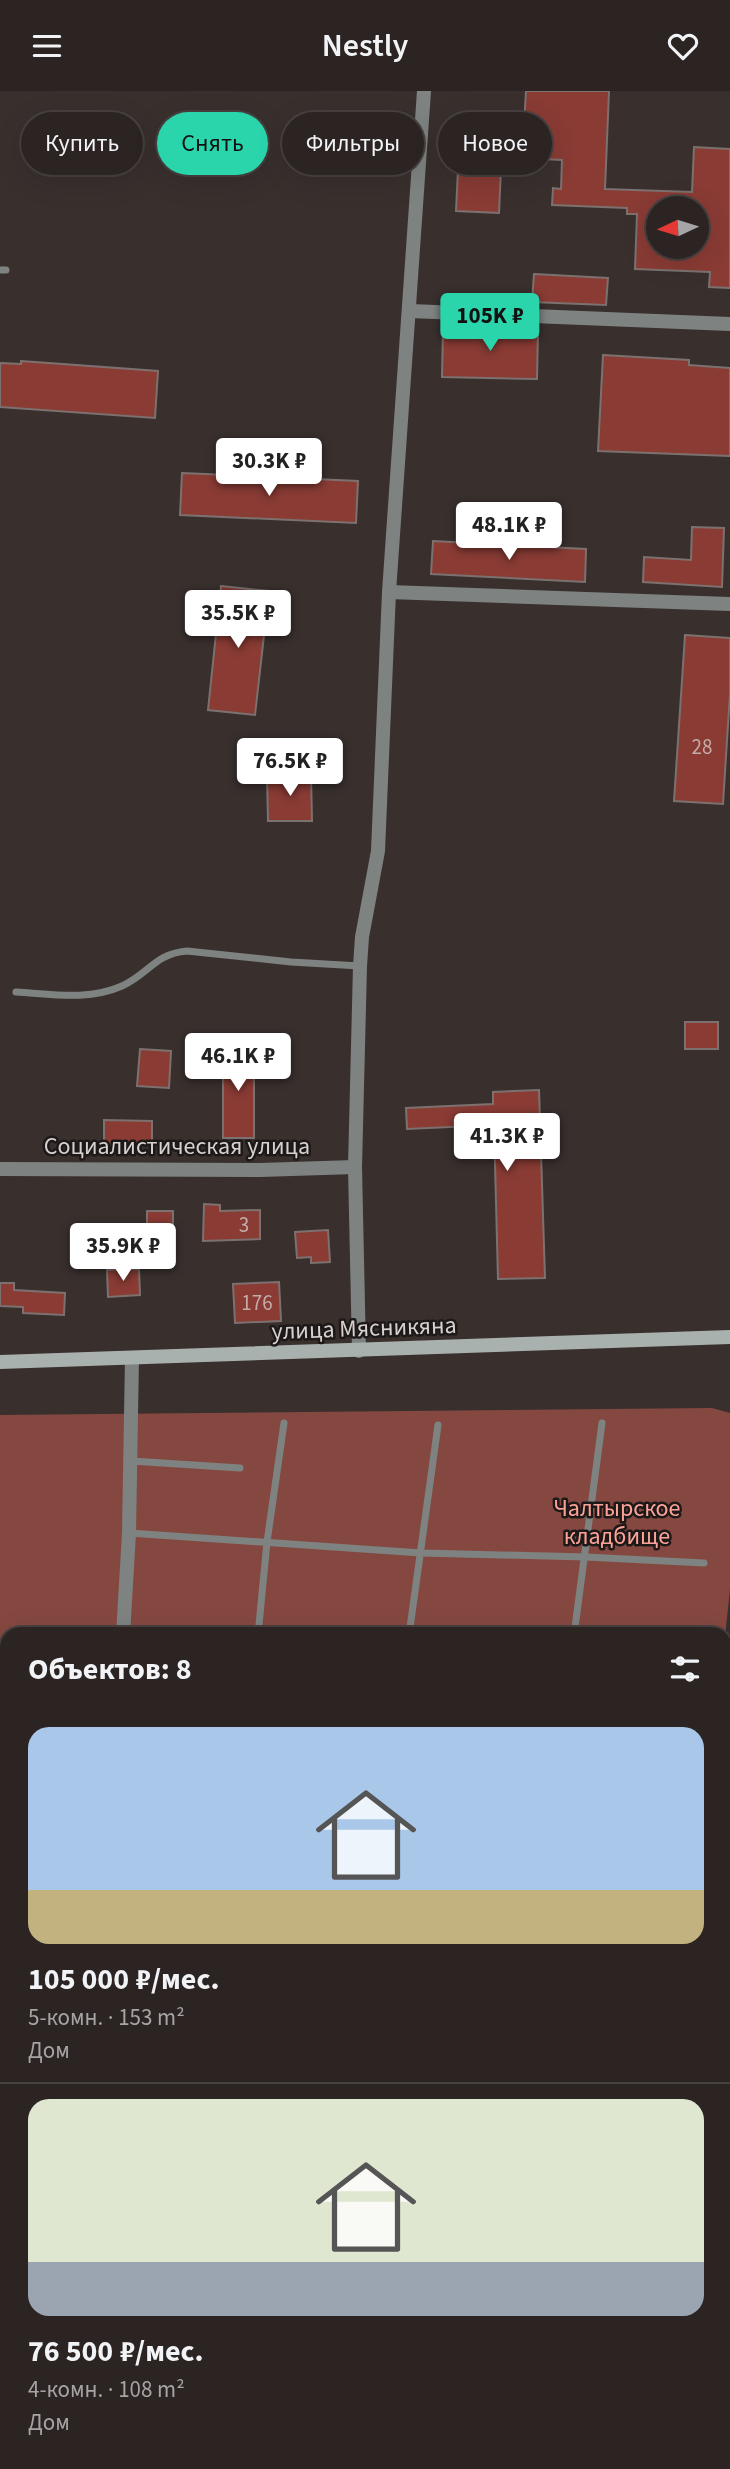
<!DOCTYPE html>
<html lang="ru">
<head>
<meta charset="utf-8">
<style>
  :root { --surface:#2b2422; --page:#332c2a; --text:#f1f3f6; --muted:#a6a4a5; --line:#474140; --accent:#2ad5ac }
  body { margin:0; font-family:"Source Sans 3",sans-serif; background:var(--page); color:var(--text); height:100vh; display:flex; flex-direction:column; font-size:26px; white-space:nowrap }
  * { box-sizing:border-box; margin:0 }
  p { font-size:23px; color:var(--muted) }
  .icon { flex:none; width:38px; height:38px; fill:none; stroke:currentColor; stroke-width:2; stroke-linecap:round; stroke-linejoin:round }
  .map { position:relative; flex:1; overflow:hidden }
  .details { position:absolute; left:0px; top:1536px; width:732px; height:842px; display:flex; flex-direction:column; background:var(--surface); border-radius:21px 21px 0 0; box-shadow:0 7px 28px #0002,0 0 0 2px var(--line) }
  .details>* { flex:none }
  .banner { position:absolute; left:21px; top:21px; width:690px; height:63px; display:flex; gap:14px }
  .needle { width:46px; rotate:266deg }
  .controls { position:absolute; left:646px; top:105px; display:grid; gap:14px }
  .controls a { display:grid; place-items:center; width:63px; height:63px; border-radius:50%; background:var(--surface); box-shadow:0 7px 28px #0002,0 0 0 2px var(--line); font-size:35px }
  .price { position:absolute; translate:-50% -60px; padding:0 16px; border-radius:7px; background:#fff; color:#222; font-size:23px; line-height:46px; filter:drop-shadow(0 2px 4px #0008) }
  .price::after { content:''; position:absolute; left:50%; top:42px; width:21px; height:16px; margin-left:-10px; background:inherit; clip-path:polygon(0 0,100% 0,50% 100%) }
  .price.selected { background:var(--accent); color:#111 }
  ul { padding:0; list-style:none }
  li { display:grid; align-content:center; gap:14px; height:371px; padding:0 28px }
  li+li { border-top:2px solid var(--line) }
  li span { display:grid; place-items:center; height:217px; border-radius:21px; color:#555 }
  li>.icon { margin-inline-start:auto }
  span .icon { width:126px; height:126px; fill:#fffc; stroke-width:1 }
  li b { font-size:30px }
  h2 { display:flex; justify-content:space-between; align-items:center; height:84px; padding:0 28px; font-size:30px }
  .tag { padding:0 24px; border-radius:32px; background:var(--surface); box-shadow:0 7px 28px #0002,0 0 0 2px var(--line); font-size:24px; line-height:63px }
  .tag.selected { background:var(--accent); color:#111 }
  header { display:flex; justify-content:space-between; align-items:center; height:91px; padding:0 28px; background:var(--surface); font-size:32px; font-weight:600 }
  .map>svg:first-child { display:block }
  .green { fill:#854841 }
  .building { fill:#893b34; stroke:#7c716f; stroke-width:2; fill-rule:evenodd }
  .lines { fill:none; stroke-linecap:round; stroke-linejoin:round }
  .lane { stroke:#7e8381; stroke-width:7 }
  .street { stroke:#7e8381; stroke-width:14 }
  .secondary { stroke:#a9b1ae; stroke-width:14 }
  .labels { text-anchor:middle; stroke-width:5; stroke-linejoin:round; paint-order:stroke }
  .number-label { font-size:21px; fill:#c3aba8 }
  .street-label { font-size:24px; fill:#d6d0cf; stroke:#1d1918 }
  .park-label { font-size:24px; fill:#fda297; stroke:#1d1918 }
</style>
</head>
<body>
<header><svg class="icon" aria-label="menu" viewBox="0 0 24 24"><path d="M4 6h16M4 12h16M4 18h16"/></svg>Nestly<svg class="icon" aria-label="heart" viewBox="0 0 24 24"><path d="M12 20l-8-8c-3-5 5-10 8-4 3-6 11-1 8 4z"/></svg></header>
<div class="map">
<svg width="730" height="2378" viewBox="0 0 730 2378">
  <rect width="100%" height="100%" fill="#39302e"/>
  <g class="green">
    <path d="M712,1317l18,5v176l-5,48 -1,-2h-717v314l-7,2v-536z"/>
    <path d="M577,2371h58l-12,3 -6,4h-41z"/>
  </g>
  <g class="building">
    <path d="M526,0h83l-4,98 87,3 2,-45 36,2v139l-21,-1 1,-15 -75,-3 2,-55h-10v-6l-75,-3 1,-17 8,1 1,-29 -40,-2zM658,117h38v39h-38z"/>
    <path d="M455,53l47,2 -3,67 -43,-2 2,-42h-4z"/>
    <path d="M534,183l74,4 -2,27 -74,-3z"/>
    <path d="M443,237l95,2 -1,49 -95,-2z"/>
    <path d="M603,264l86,5v5l41,3v88l-132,-5z"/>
    <path d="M21,270l137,10 -3,47 -155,-11v-44l21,1z"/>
    <path d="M182,382l176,8 -2,42 -176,-8z"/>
    <path d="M692,436l32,1 -2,59 -79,-5 1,-25 47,3z"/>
    <path d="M433,450l153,8 -1,33 -154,-8z"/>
    <path d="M221,495l48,5 -14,124 -47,-5z"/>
    <path d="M685,544l45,3v55l-7,111 -49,-3z"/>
    <path d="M311,683l1,47h-44l-1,-46z"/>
    <rect x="685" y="931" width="33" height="27"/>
    <rect x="223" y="956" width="31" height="91"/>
    <path d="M140,958l31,2 -2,37 -32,-2z"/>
    <path d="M539,999l6,188 -47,1 -4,-154 -87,4 -1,-21 87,-4v-12z"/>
    <path d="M104,1029l48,1v24l-48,-1z"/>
    <path d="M204,1113l16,1v6l40,-1v29l-57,2z"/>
    <path d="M147,1120h26v24l-26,-1z"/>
    <path d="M328,1139l2,32 -19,1v-6l-14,1 -2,-26z"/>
    <path d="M139,1178l1,26 -32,2 -1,-27z"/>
    <path d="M279,1191l2,39 -46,2 -2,-39z"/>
    <path d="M0,1192h14v7l51,3 -1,22 -41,-2v-6l-23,-1z"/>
  </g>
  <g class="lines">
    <g class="lane">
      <path d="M0,179h6"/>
      <path d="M16,901c36,2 72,9 106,-6 28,-13 32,-32 65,-35l104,11 69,4"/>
      <path d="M131,1370l109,7"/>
      <path d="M129,1442l292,20 165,4 118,6"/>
      <path d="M258,1544l9,-93 17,-119"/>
      <path d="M409,1544l29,-210"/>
      <path d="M574,1544l28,-212"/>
      <path d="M0,1785l7,-2"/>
      <path d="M0,1947l7,-1"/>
      <path d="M724,2013l6,2"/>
      <path d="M0,2020l7,6"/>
      <path d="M0,2191l7,-2"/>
    </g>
    <g class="street">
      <path d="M410,220l320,13"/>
      <path d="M389,501l341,12"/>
      <path d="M0,1078l260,1 95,-3"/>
      <path d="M359,1260l-4,-184 5,-201 2,-29 16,-86 11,-259 35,-501"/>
      <path d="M123,1544l6,-102 3,-175"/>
      <path d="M724,1924l6,-47"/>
      <path d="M0,2244l7,-1"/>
      <path d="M114,2371l1,7"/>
      <path d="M671,2378l1,-7"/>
    </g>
    <path class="secondary" d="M0,1271l730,-25"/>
  </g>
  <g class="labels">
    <g class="number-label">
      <text x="702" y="663">28</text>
      <text x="244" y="1141">3</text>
      <text x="257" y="1219">176</text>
    </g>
    <g class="street-label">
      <text x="177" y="1063">Социалистическая улица</text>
      <text transform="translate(364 1237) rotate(-2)" y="8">улица Мясникяна</text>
    </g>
    <g class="park-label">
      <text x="617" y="1425">Чалтырское<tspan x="617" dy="28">кладбище</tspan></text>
    </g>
  </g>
</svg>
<div class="controls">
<a><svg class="needle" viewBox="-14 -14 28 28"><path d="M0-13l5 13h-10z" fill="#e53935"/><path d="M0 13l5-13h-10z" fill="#a6a4a5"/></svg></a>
</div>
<b class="price selected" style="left:490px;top:262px">105K ₽</b>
<b class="price" style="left:269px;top:407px">30.3K ₽</b>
<b class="price" style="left:509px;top:471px">48.1K ₽</b>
<b class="price" style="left:238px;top:559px">35.5K ₽</b>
<b class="price" style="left:290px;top:707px">76.5K ₽</b>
<b class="price" style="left:238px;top:1002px">46.1K ₽</b>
<b class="price" style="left:507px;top:1082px">41.3K ₽</b>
<b class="price" style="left:123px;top:1192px">35.9K ₽</b>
<div class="banner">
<a class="tag">Купить</a>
<a class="tag selected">Снять</a>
<a class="tag">Фильтры</a>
<a class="tag">Новое</a>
</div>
<section class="details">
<h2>Объектов: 8<svg class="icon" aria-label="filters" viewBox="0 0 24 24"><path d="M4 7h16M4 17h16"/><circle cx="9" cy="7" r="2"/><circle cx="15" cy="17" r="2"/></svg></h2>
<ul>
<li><span style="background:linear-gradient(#a9c7e8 75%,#c2b280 0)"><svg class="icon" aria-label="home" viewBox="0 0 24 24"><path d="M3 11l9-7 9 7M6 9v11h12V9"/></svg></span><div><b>105 000 ₽/мес.</b><p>5-комн. · 153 m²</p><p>Дом</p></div></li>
<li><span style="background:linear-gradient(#dfe7d0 75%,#9aa5b1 0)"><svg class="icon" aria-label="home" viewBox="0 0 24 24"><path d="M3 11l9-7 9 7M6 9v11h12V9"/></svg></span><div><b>76 500 ₽/мес.</b><p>4-комн. · 108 m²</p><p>Дом</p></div></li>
</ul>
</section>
</div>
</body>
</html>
